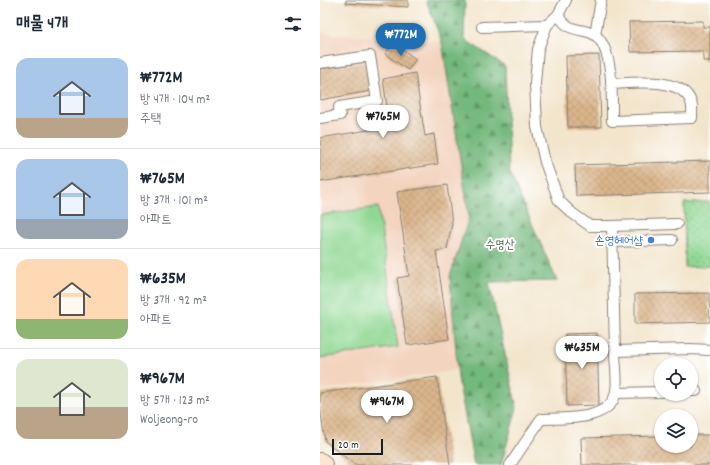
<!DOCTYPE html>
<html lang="ko">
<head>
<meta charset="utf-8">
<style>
  :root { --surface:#fff; --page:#f2f2f3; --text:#1f2937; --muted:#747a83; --line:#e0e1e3; --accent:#1f6fb2 }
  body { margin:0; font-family:Dekko,"Poor Story",sans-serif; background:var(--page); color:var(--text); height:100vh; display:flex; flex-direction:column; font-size:15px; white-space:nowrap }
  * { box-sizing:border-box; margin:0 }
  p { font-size:13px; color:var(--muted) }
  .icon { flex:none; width:22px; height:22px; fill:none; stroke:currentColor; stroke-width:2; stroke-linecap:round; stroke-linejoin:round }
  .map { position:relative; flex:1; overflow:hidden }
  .drawer { display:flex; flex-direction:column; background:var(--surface); width:320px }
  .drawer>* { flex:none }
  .buttons { position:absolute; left:334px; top:357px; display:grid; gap:8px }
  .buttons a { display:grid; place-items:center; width:44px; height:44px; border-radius:50%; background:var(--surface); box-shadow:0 1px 3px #0004; font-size:20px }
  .scale { position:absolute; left:12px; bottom:10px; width:51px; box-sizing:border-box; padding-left:4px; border:2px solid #1c1c1c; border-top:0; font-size:11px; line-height:14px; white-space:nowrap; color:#1c1c1c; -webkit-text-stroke:3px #fff; paint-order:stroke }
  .price { position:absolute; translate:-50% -34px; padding:0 9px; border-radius:14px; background:#fff; color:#222; font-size:13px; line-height:26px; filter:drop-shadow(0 1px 2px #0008) }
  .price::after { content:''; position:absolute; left:50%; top:24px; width:12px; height:9px; margin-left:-6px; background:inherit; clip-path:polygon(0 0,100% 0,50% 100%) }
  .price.current { background:var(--accent); color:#fff }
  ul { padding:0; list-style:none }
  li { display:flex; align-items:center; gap:12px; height:100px; padding:0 16px }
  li+li { border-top:1px solid var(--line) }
  li span { display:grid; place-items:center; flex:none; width:112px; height:80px; border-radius:12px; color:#555 }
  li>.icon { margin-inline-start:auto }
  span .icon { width:48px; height:48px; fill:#fffc; stroke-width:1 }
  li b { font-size:17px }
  h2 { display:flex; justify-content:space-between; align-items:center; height:48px; padding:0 16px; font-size:17px }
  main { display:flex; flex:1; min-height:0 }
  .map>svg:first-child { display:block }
  .built { fill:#f3d4bf }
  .forest { fill:url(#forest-firs); stroke:#486a4c }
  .park { fill:url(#park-dots); stroke:#567a57 }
  .garden { fill:#8fd792; stroke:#567a57 }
  .building { fill:url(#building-cross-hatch) }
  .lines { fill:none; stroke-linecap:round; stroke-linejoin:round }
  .lane-casing { stroke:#888074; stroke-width:12 }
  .secondary-casing { stroke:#888074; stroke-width:24 }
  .lane { stroke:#fff; stroke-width:10 }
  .secondary { stroke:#fde5d0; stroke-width:22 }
  .shop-dot { fill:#3f7fe0; stroke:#fff; stroke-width:1.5 }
  .labels { text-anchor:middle; stroke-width:4; stroke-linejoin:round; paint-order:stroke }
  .shop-label { font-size:12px; fill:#366cbe; stroke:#fff; text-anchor:end }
  .park-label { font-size:12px; fill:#445d45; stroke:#fff }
</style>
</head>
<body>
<main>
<section class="drawer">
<h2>매물 4개<svg class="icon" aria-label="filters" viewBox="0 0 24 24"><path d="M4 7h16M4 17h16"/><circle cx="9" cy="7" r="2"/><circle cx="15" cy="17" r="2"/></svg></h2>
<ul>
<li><span style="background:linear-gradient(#a9c7e8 75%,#b9a48a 0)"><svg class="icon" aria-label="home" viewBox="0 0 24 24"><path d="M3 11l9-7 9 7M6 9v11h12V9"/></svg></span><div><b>₩772M</b><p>방 4개 · 104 m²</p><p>주택</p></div></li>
<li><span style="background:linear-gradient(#a9c7e8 75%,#9aa5b1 0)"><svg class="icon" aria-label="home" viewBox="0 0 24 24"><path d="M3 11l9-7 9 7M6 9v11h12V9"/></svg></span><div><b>₩765M</b><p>방 3개 · 101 m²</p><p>아파트</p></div></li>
<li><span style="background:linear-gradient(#ffd9b3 75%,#8fb573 0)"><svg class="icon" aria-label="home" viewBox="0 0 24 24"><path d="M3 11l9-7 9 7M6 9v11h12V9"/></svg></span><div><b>₩635M</b><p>방 3개 · 92 m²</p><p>아파트</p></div></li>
<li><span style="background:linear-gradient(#dfe7d0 60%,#b9a48a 0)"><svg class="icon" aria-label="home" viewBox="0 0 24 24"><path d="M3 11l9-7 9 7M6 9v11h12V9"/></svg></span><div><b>₩967M</b><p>방 5개 · 123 m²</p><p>Woljeong-ro</p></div></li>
</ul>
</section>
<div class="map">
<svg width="390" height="465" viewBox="0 0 390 465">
  <defs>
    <pattern id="forest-firs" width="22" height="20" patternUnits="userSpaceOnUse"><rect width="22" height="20" fill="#73b87c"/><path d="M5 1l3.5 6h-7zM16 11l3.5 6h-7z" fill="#5e9565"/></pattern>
    <pattern id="park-dots" width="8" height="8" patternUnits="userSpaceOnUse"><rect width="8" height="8" fill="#8fd792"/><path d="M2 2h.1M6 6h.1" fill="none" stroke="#7bb87d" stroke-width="1.8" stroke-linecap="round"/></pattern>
    <pattern id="building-cross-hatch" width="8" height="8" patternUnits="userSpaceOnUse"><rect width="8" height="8" fill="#dbb68c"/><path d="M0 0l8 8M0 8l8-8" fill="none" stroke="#bb9c78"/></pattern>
  </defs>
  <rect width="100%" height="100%" fill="#fff"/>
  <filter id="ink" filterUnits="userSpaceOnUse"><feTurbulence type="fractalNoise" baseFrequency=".025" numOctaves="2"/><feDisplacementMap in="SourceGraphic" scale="8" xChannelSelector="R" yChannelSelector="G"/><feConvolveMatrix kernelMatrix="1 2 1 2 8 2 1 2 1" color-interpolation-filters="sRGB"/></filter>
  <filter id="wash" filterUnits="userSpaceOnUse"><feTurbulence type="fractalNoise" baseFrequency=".012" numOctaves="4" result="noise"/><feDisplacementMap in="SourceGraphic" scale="16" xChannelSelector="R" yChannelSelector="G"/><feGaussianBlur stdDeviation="0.9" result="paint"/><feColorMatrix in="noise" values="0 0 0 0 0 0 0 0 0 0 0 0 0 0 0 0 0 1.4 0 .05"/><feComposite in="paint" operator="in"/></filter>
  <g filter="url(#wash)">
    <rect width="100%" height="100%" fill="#f3e5cc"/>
    <path class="built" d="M0,33l122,9 27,175 -19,59 8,94 -138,20z"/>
    <path class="forest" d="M106,0h39l-1,39 41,27 4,105 48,110 -68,1 28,126 -16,57h-27l-16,-87 -8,-102 19,-59 -27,-175z"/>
    <path class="park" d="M390,202v64l-25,1 -1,-64z"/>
    <path class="garden" d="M58,207l20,140 -78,11v-143z"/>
    <g id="blocks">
      <g class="building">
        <path d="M26,0h62v7l-62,-4z"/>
        <path d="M383,21v6h7v34h-7v-10l-73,1 -1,-30z"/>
        <path d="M77,46l19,13 -8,11 -23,-16 6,-7z"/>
        <path d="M279,55l2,72h-33l-2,-71z"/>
        <path d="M46,62l5,29 -51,9v-31z"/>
        <path d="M95,73l10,63 9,-2 4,30 -118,18v-44l55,-9 -1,-6 15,-2 -6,-42z"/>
        <path d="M390,161v31l-134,4 -1,-31z"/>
        <path d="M127,185l5,38 -5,26 -11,2 13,88 -42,6 -10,-67 12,-2 -12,-84z"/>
        <path d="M389,293l1,29 -75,2v-30z"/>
        <path d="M277,333l2,72 -32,1 -2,-72z"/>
        <path d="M117,377l13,88h-95l-30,-24 -5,-34v-14z"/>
        <path d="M371,435h19v30h-128l-1,-27 80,-2v10h30z"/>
      </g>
    </g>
  </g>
  <g filter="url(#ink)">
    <use href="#blocks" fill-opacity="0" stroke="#888074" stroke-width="1"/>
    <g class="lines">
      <defs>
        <g id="lane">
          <path d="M246,0l-8,15 -11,10 -9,24 -3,34 2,44 8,35 14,39 13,12 18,13h22l3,125 75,-2 20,1"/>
          <path d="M238,15c3,4 7,9 10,11 8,5 20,4 27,9 19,14 17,64 17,86l80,-3c0,-5 1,-11 -1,-16 -9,-26 -58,-19 -80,-18"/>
          <path d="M162,27l65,-2"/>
          <path d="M275,35l6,-35"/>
          <path d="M0,63l50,-7 7,45 -38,6 1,8 -20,3"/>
          <path d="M292,226l65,-2"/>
          <path d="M293,242l59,-2"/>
          <path d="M371,391h5"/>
          <path d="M296,393l45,-1"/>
          <path d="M190,465l31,-46c21,-1 71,3 75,-28 2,-12 -1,-27 -1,-40"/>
        </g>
        <path id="secondary" d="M0,464l1,1"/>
      </defs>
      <use href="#lane" class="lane-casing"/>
      <use href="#secondary" class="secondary-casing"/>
      <use href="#lane" class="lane"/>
      <use href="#secondary" class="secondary"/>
    </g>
  </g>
  <circle class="shop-dot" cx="331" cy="240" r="4"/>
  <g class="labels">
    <g class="shop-label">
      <text x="323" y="244">손영헤어샵</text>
    </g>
    <g class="park-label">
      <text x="180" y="248">수명산</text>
    </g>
  </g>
</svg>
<div class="buttons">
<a><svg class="icon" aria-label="locate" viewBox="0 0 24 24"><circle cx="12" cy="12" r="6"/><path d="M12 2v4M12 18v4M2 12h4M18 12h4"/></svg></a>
<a><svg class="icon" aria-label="layers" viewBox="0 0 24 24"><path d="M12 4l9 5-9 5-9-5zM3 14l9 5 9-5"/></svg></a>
</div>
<div class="scale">20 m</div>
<b class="price current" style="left:81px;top:57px">₩772M</b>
<b class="price" style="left:63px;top:139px">₩765M</b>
<b class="price" style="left:262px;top:370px">₩635M</b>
<b class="price" style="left:67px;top:424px">₩967M</b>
</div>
</main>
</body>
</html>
